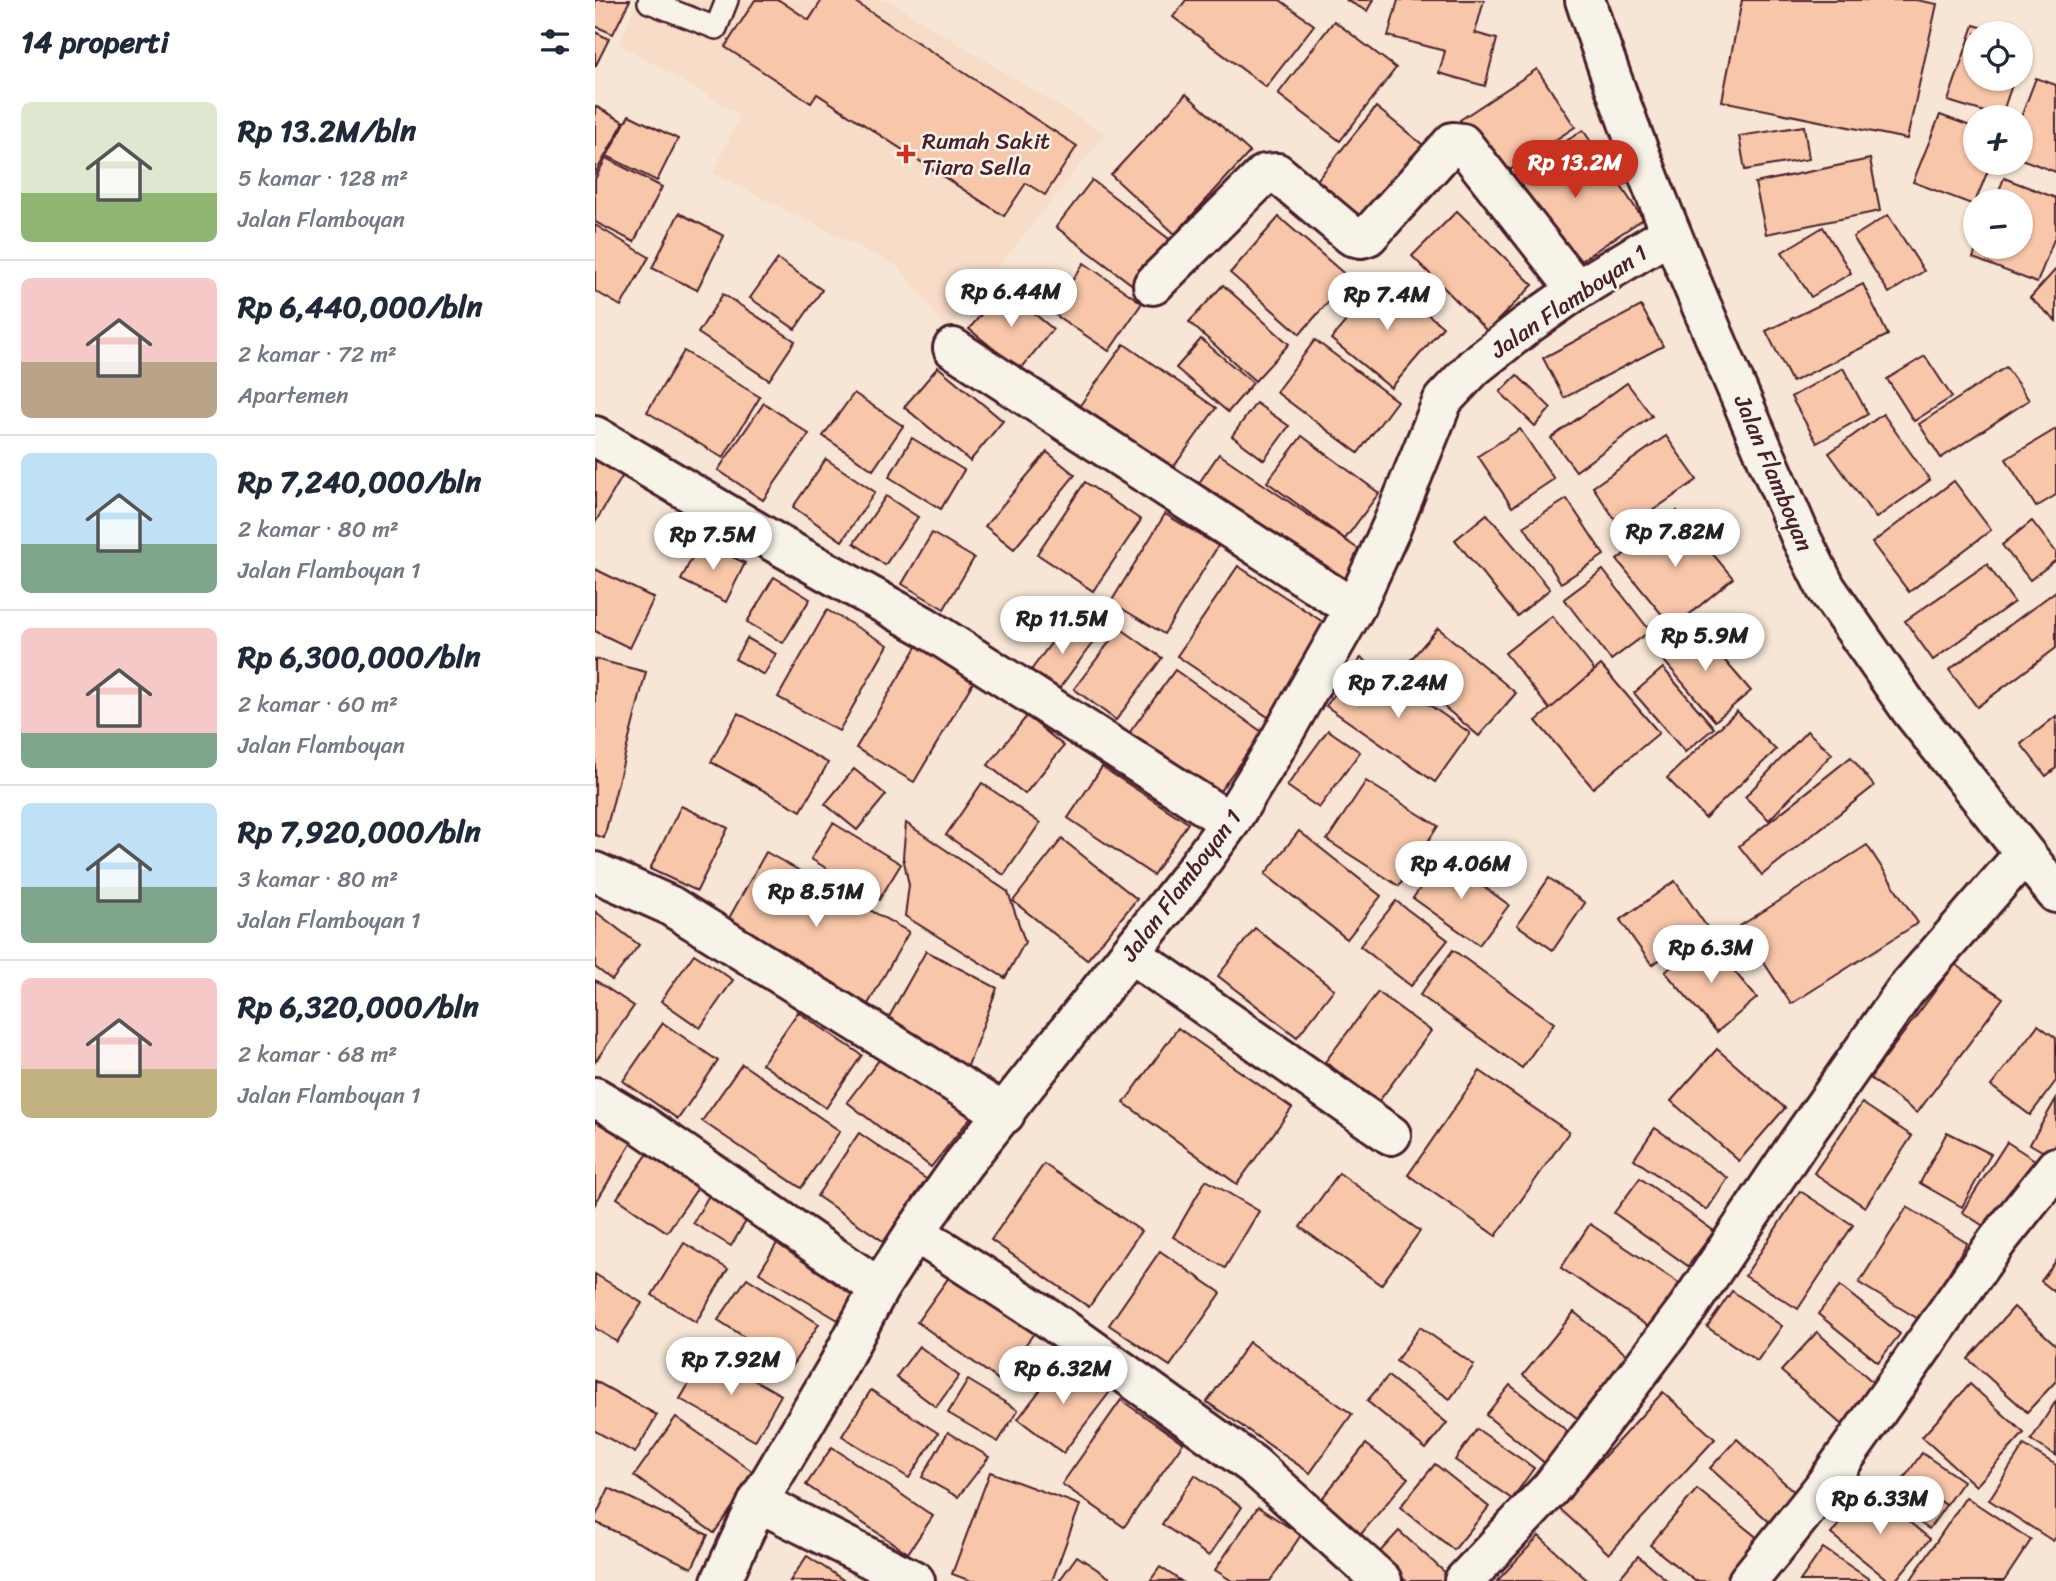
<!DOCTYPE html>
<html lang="id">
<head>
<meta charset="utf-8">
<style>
  :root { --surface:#fff; --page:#f6f6f7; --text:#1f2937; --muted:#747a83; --line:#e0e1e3; --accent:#c8321e }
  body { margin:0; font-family:Sriracha,sans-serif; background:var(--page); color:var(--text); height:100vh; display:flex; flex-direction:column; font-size:26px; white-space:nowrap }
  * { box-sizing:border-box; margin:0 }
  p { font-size:23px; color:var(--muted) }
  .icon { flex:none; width:38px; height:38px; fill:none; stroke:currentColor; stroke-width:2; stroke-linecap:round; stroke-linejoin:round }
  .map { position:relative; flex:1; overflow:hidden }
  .panel { display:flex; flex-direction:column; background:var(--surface); width:595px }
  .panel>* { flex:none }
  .controls { position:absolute; left:1368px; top:21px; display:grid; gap:14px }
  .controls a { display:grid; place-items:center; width:70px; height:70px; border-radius:50%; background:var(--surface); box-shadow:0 2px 5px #0004; font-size:35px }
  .price { position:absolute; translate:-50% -60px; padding:0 16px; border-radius:24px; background:#fff; color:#222; font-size:23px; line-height:46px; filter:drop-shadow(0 2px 4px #0008) }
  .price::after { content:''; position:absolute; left:50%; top:42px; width:21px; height:16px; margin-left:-10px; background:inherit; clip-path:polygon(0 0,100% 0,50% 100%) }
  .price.active { background:var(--accent); color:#fff }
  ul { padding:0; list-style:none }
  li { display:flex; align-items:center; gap:21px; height:175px; padding:0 21px }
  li+li { border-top:2px solid var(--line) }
  li span { display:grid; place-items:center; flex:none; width:196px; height:140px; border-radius:10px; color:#555 }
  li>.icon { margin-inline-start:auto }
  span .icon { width:84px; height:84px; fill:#fffc; stroke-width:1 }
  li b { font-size:30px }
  h2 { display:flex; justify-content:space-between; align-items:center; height:84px; padding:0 21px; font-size:30px }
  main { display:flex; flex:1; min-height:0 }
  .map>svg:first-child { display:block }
  .built { fill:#f7dcc8 }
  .building { fill:#f8c6a8; stroke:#4a1f2b; stroke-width:2 }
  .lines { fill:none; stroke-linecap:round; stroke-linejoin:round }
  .lane-casing { stroke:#4a1f2b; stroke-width:26 }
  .street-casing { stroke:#4a1f2b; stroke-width:44 }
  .secondary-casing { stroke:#4a1f2b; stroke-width:44 }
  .lane { stroke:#f7f3e8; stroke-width:21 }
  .street { stroke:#f7f3e8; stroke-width:38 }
  .secondary { stroke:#f7f3e8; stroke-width:38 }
  .poi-dot { fill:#c8321e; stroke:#f7f3e8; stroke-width:2.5 }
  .labels { text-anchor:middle; stroke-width:5; stroke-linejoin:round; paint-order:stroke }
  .poi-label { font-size:23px; fill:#4a1f2b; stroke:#f7f3e8; text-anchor:start }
  .street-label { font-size:23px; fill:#4a1f2b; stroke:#f7f3e8 }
</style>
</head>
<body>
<main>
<section class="panel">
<h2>14 properti<svg class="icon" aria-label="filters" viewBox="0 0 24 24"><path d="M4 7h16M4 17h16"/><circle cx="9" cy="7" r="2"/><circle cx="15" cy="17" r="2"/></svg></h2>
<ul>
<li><span style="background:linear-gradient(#dfe7d0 65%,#8fb573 0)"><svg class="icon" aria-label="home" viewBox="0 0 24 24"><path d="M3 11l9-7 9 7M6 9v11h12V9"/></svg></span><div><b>Rp 13.2M/bln</b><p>5 kamar · 128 m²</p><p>Jalan Flamboyan</p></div></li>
<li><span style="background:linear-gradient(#f6c9c9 60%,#b9a48a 0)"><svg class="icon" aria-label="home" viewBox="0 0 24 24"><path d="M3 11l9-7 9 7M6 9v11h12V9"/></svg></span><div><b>Rp 6,440,000/bln</b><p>2 kamar · 72 m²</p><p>Apartemen</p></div></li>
<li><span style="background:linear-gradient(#bfe0f5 65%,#7fa58c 0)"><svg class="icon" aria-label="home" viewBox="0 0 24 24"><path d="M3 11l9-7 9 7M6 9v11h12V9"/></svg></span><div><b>Rp 7,240,000/bln</b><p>2 kamar · 80 m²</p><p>Jalan Flamboyan 1</p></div></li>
<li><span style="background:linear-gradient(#f6c9c9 75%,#7fa58c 0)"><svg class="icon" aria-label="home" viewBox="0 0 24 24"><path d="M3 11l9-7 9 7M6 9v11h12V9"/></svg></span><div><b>Rp 6,300,000/bln</b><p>2 kamar · 60 m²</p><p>Jalan Flamboyan</p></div></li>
<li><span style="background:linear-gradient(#bfe0f5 60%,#7fa58c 0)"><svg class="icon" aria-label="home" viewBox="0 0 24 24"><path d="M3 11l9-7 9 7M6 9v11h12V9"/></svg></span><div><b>Rp 7,920,000/bln</b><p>3 kamar · 80 m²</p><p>Jalan Flamboyan 1</p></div></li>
<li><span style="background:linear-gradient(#f6c9c9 65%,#c2b280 0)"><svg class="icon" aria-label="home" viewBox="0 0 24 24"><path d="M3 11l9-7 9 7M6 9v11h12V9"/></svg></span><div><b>Rp 6,320,000/bln</b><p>2 kamar · 68 m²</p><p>Jalan Flamboyan 1</p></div></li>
</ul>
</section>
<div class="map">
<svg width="1461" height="1581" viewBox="0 0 1461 1581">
  <rect width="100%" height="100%" fill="#f7e6d5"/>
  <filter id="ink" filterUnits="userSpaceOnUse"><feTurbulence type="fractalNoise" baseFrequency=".0143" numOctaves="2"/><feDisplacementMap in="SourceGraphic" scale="14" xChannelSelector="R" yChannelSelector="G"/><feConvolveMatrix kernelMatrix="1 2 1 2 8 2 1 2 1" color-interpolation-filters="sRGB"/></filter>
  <g filter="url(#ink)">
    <path class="built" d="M42,0h250l218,134 -157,196 -49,-63 -186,-94 27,-58 -120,-71z"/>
    <g class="building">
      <path d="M0,0h35l-17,34 -18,-8z"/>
      <path d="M160,0h24l30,20 13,-20h30l225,146 -32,49 -19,-12 -22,33 -187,-122 -6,9 -86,-56z"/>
      <path d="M591,0h94l34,25 -48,62 -93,-70z"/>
      <path d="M751,0h27l-6,11z"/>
      <path d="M803,0h86l-9,33 22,6 -12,47 -46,-13 6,-22 -57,-15z"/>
      <path d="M1147,0h174l21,4 -30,135 -185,-38z"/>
      <path d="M739,21l62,47 -56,73 -62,-47z"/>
      <path d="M1379,25l27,8h-25v46h38l-13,38 -53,-16z"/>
      <path d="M0,32l14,7 -14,28z"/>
      <path d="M942,69l38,58 -76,50 -39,-57z"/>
      <path d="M1441,78l20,7v87l-35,-13v-42z"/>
      <path d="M591,94l64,58 -75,82 -64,-59z"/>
      <path d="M0,106l29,16 -29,52z"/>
      <path d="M781,107l47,38 -67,83 -47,-38z"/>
      <path d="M34,115l49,24 -21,42 -50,-25z"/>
      <path d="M1345,115l36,13v35h15l-17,42 -61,-23z"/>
      <path d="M1209,126l5,33 -64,11 -6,-34z"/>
      <path d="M988,130l60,89 -76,51 -60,-90z"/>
      <path d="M11,158l56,29 -28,55 -39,-20v-43z"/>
      <path d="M1275,159l10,52 -114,23 -11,-51z"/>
      <path d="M1409,178l52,20v36l-19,49 -64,-25 4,-11h44v-46h-26z"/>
      <path d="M497,180l81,62 -35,47 -82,-62z"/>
      <path d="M862,211l76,74 -46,46 -75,-75z"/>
      <path d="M84,213l45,23 -27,54 -45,-22z"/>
      <path d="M1293,215l36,56 -35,22 -36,-56z"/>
      <path d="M684,217l70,61 -49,56 -70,-61z"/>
      <path d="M0,225l54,32 -28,49 -26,-15z"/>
      <path d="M1228,227l28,46 -40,24 -29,-45z"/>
      <path d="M183,259l44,31 -27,39 -45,-31z"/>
      <path d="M489,263l58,40 -33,48 -58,-39z"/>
      <path d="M1461,269v52l-26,-23z"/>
      <path d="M788,276l60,51 -52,61 -60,-49z"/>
      <path d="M1268,284l25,51 -96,47 -26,-51z"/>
      <path d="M628,285l66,59 -34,37 -66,-59z"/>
      <path d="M408,288l50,41 -33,41 -51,-41z"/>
      <path d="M128,294l72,47 -26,39 -71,-47z"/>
      <path d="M1046,306l22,40 -99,52 -21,-40z"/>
      <path d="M606,339l52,44 -25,29 -52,-44z"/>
      <path d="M720,340l82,61 -39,52 -82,-61z"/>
      <path d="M529,344l92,64 -49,68 -91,-65z"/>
      <path d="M89,351l76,46 -37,61 -76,-46z"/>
      <path d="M1330,356l27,41 -38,24 -27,-42z"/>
      <path d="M343,367l65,54 -33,40 -66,-54z"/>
      <path d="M1411,367l23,33 -88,58 -22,-34z"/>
      <path d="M1248,368l25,46 -51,29 -26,-46z"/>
      <path d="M922,375l34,33 -16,18 -35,-34z"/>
      <path d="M1032,383l25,33 -76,55 -25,-33z"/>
      <path d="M259,393l49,33 -30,44 -50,-34z"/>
      <path d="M169,403l45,31 -46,66 -45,-30z"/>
      <path d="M661,403l33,23 -25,34 -32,-24z"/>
      <path d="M1288,414l47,66 -54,38 -47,-65z"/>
      <path d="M925,429l34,50 -42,28 -34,-51z"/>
      <path d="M1461,429v66l-20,12 -30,-48z"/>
      <path d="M707,436l77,57 -34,46 -78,-57z"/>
      <path d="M1071,436l31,44 -74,51 -30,-44z"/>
      <path d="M317,438l52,32 -23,39 -52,-32z"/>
      <path d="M452,452l28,23 -61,74 -29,-23z"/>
      <path d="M624,454l148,101 -27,39 -148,-101z"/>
      <path d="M0,459l28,16 -28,48z"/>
      <path d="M231,459l49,33 -33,49 -49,-34z"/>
      <path d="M1359,481l37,49 -82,62 -37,-49z"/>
      <path d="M490,482l56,38 -48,71 -56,-37z"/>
      <path d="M291,496l32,21 -33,48 -31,-22z"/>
      <path d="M972,499l37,56 -43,28 -37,-57z"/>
      <path d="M1082,511l56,67 -60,50 -56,-68z"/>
      <path d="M570,514l53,32 -54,88 -53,-32z"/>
      <path d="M892,514l63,75 -33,27 -62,-76z"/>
      <path d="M1437,521l24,31v8l-26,20 -28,-35z"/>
      <path d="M337,533l42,25 -30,51 -42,-25z"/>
      <path d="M105,541l45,22 -19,39 -45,-22z"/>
      <path d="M1392,564l27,38 -81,58 -28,-39z"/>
      <path d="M643,566l94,62 -61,91 -94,-63z"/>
      <path d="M0,569l59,29 -24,50 -35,-17z"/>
      <path d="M1008,570l47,61 -39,29 -47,-61z"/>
      <path d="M179,577l36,22 -27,44 -36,-21z"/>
      <path d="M1461,591v57l-79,59 -28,-37z"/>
      <path d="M232,610l61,35 -49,86 -61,-34z"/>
      <path d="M957,616l50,64 -47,36 -50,-63z"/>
      <path d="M474,619l27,19 -40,55 -27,-20z"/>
      <path d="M1100,626l56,65 -36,30 -56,-66z"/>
      <path d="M525,628l42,30 -46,62 -42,-31z"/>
      <path d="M843,628l78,65 -37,43 -78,-65z"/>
      <path d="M152,638l29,16 -12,21 -29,-16z"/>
      <path d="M323,645l57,34 -61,103 -58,-34z"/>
      <path d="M766,658l109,75 -35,49 -109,-76z"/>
      <path d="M0,659l51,13 -42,166 -9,-3z"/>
      <path d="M1006,665l58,68 -66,55 -57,-67z"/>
      <path d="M1068,668l51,60 -29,24 -51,-59z"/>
      <path d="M580,670l87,62 -47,66 -88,-62z"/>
      <path d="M1142,711l39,39 -71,68 -38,-40z"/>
      <path d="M143,713l90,50 -27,48 -90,-49z"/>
      <path d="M432,716l37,30 -39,48 -37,-29z"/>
      <path d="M1461,716v52l-10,8 -25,-32z"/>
      <path d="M733,730l32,22 -41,56 -32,-22z"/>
      <path d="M1212,731l25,23 -63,66 -24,-23z"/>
      <path d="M1256,757l23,29 -112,89 -23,-29z"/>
      <path d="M507,767l86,56 -35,52 -85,-57z"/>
      <path d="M259,769l32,26 -29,35 -32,-26z"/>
      <path d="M771,781l72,45 -39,60 -72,-46z"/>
      <path d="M387,783l58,40 -36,52 -58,-40z"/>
      <path d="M86,806l47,22 -31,63 -47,-22z"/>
      <path d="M238,823l68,41 -22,36 -68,-41z"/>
      <path d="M311,823l102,69 17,50 -20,36 -100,-62 4,-31 -6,-28z"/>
      <path d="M704,831l82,65 -34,43 -82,-65z"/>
      <path d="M467,839l75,60 -50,61 -74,-59z"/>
      <path d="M1272,845l51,78 -127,81 -51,-78z"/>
      <path d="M171,852l143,80 -42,74 -143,-79z"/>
      <path d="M848,857l66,48 -30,40 -66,-47z"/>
      <path d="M954,878l36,25 -32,47 -36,-25z"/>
      <path d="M1080,881l32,46 -55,38 -32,-45z"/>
      <path d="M801,901l52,39 -37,46 -51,-40z"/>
      <path d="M1,912l43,33 -27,35 -17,-13z"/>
      <path d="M660,928l79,61 -37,48 -79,-61z"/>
      <path d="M1111,938l51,60 -40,34 -52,-60z"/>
      <path d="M858,950l101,73 -32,45 -102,-73z"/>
      <path d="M331,951l71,37 -31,83 -81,-47z"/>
      <path d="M99,954l39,26 -33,48 -39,-27z"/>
      <path d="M1360,964l48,34 -86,115 -47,-35z"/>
      <path d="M0,980l39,26 -39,56z"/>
      <path d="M783,992l53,39 -52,70 -54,-39z"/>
      <path d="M203,1012l64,43 -36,53 -64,-44z"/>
      <path d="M68,1023l55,38 -40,58 -55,-38z"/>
      <path d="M1443,1025l18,13v43l-26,34 -39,-29z"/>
      <path d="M583,1028l114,80 -55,76 -113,-81z"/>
      <path d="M294,1047l85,66 -43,54 -84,-65z"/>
      <path d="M1122,1049l68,59 -46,53 -68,-60z"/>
      <path d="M147,1064l98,67 -39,57 -99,-67z"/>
      <path d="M885,1071l89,61 -73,104 -88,-61z"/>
      <path d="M1461,1099v60l-26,-15z"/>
      <path d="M1267,1103l50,33 -47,71 -51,-34z"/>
      <path d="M0,1120l37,22 -37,62z"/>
      <path d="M1060,1128l73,50 -21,32 -73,-51z"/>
      <path d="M1352,1132l44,22 -29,53 -42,-24z"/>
      <path d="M264,1133l70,48 -43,62 -69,-47z"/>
      <path d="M61,1142l50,34 -39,56 -50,-34z"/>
      <path d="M1412,1142l34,22 -45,70 -34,-22z"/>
      <path d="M449,1164l97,67 -52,76 -98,-67z"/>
      <path d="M744,1173l81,58 -39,54 -81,-58z"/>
      <path d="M1045,1178l74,53 -26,35 -74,-53z"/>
      <path d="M611,1180l53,31 -34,57 -52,-31z"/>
      <path d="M117,1190l39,23 -20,33 -38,-23z"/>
      <path d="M1205,1191l53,34 -55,84 -53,-33z"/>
      <path d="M1312,1207l60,36 -47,77 -61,-37z"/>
      <path d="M995,1224l92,61 -30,44 -91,-61z"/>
      <path d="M187,1235l79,46 -23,39 -79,-47z"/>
      <path d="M89,1243l44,26 -32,53 -44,-27z"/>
      <path d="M565,1251l61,42 -51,73 -61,-41z"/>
      <path d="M1461,1261v32l-15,-12z"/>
      <path d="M357,1273l83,59 -36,48 -82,-58z"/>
      <path d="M0,1274l47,29 -25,39 -22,-14z"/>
      <path d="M152,1278l72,46 -28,43 -73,-47z"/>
      <path d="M1245,1286l60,48 -22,28 -60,-48z"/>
      <path d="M1137,1291l50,35 -25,35 -50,-34z"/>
      <path d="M1419,1307l42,38v36l-29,31 -59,-53z"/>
      <path d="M979,1312l54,44 -51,62 -54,-43z"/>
      <path d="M825,1327l54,38 -24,34 -54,-38z"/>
      <path d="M1222,1332l69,62 -35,39 -70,-62z"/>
      <path d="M654,1342l103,72 -42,59 -103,-71z"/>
      <path d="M324,1346l40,30 -23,31 -40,-30z"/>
      <path d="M112,1353l74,42 -26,46 -75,-42z"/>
      <path d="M469,1359l45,34 -46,60 -45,-34z"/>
      <path d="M793,1376l59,47 -21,26 -59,-48z"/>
      <path d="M373,1380l50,30 -20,32 -50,-29z"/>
      <path d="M0,1381l62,34 -22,38 -40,-22z"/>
      <path d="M1375,1384l54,49 -48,53 -54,-49z"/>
      <path d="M915,1385l61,49 -25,30 -60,-49z"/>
      <path d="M276,1390l67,43 -29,45 -67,-42z"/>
      <path d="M1068,1392l52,47 -106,115 -51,-47z"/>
      <path d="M526,1400l62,43 -59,84 -62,-43z"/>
      <path d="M1461,1401v55l-25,-16z"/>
      <path d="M81,1417l80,57 -42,59 -80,-57z"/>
      <path d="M882,1429l57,39 -22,31 -57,-39z"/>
      <path d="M353,1432l41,25 -31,40 -36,-20z"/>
      <path d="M1142,1439l65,60 -26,29 -66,-60z"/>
      <path d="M771,1444l42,34 -57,68 -41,-33z"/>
      <path d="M1429,1445l32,20v72l-3,4 -64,-41z"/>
      <path d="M237,1447l101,69 -25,37 -102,-68z"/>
      <path d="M1327,1453l41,28 -17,24 -41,-28z"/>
      <path d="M840,1464l54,43 -35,43 -54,-43z"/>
      <path d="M395,1472l90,33 -28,76h-81l-19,-7z"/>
      <path d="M600,1475l47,32 -33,49 -47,-32z"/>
      <path d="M1310,1477l41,28 -17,24 -41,-27z"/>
      <path d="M14,1488l99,47 -16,33 -97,-46v-4z"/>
      <path d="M1273,1488l62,51 -35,42h-6l-58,-47z"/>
      <path d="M1102,1489l73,59 -27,33h-48l-45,-36z"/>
      <path d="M1371,1497l65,43 -27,41h-94z"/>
      <path d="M663,1507l43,28 -31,46h-38l-17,-11z"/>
      <path d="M804,1531l49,44 -5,6h-37l-29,-26z"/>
      <path d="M944,1536l49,45h-91z"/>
      <path d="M1228,1548l49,33h-72z"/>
      <path d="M212,1556l38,25h-55z"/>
      <path d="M482,1556l36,24 -1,1h-53z"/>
      <path d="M1043,1556l30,25h-51z"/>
      <path d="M565,1567l21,14h-31z"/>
    </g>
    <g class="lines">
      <defs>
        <path id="lane" d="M55,0l-1,2 67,26 11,-28"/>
        <g id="street">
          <path d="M558,285l112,-111 12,-1 75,63 9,2 7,-2 85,-94 9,1 115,147"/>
          <path d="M358,348l401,261"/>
          <path d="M0,436l184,109 145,81 306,196"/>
          <path d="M0,872l74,33 336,209"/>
          <path d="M535,953l261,182"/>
          <path d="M0,1097l47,28 237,163"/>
          <path d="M320,1232l133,86 205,147 129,116"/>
          <path d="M163,1502l157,79"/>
          <path d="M126,1581l37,-79 80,-136 41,-78 36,-56 48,-68 227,-287 40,-55 40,-65 84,-148 37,-81 52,-128 31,-33 53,-42 50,-35 94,-57"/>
          <path d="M869,1581l87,-93 136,-179 112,-167 106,-151 119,-137"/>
          <path d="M1153,1581l75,-93 175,-248 58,-73"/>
        </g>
        <path id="secondary" d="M990,0c60,185 141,362 217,540l24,48 84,121 146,184"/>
      </defs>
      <use href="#lane" class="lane-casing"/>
      <use href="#street" class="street-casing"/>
      <use href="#secondary" class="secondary-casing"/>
      <use href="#lane" class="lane"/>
      <use href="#street" class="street"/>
      <use href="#secondary" class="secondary"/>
    </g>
  </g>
  <path class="poi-dot" d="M307.5 143.5h7v7h7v7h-7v7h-7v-7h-7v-7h7z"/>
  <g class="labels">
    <g class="poi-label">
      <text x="327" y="149">Rumah Sakit<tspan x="327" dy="26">Tiara Sella</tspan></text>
    </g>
    <g class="street-label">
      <text transform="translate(974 301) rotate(-34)" y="8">Jalan Flamboyan 1</text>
      <text transform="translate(1179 473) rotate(67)" y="8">Jalan Flamboyan</text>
      <text transform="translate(586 885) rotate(-53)" y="8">Jalan Flamboyan 1</text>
    </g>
  </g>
</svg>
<div class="controls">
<a><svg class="icon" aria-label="locate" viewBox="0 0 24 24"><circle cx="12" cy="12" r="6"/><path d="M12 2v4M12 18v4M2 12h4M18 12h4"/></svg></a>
<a>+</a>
<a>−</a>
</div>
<b class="price active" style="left:980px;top:200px">Rp 13.2M</b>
<b class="price" style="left:416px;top:329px">Rp 6.44M</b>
<b class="price" style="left:792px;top:332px">Rp 7.4M</b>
<b class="price" style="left:1080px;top:569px">Rp 7.82M</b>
<b class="price" style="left:118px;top:572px">Rp 7.5M</b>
<b class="price" style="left:467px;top:656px">Rp 11.5M</b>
<b class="price" style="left:1110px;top:673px">Rp 5.9M</b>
<b class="price" style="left:803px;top:720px">Rp 7.24M</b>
<b class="price" style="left:866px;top:901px">Rp 4.06M</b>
<b class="price" style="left:221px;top:929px">Rp 8.51M</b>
<b class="price" style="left:1116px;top:985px">Rp 6.3M</b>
<b class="price" style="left:136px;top:1397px">Rp 7.92M</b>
<b class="price" style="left:468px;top:1406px">Rp 6.32M</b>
<b class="price" style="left:1285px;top:1536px">Rp 6.33M</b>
</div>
</main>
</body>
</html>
